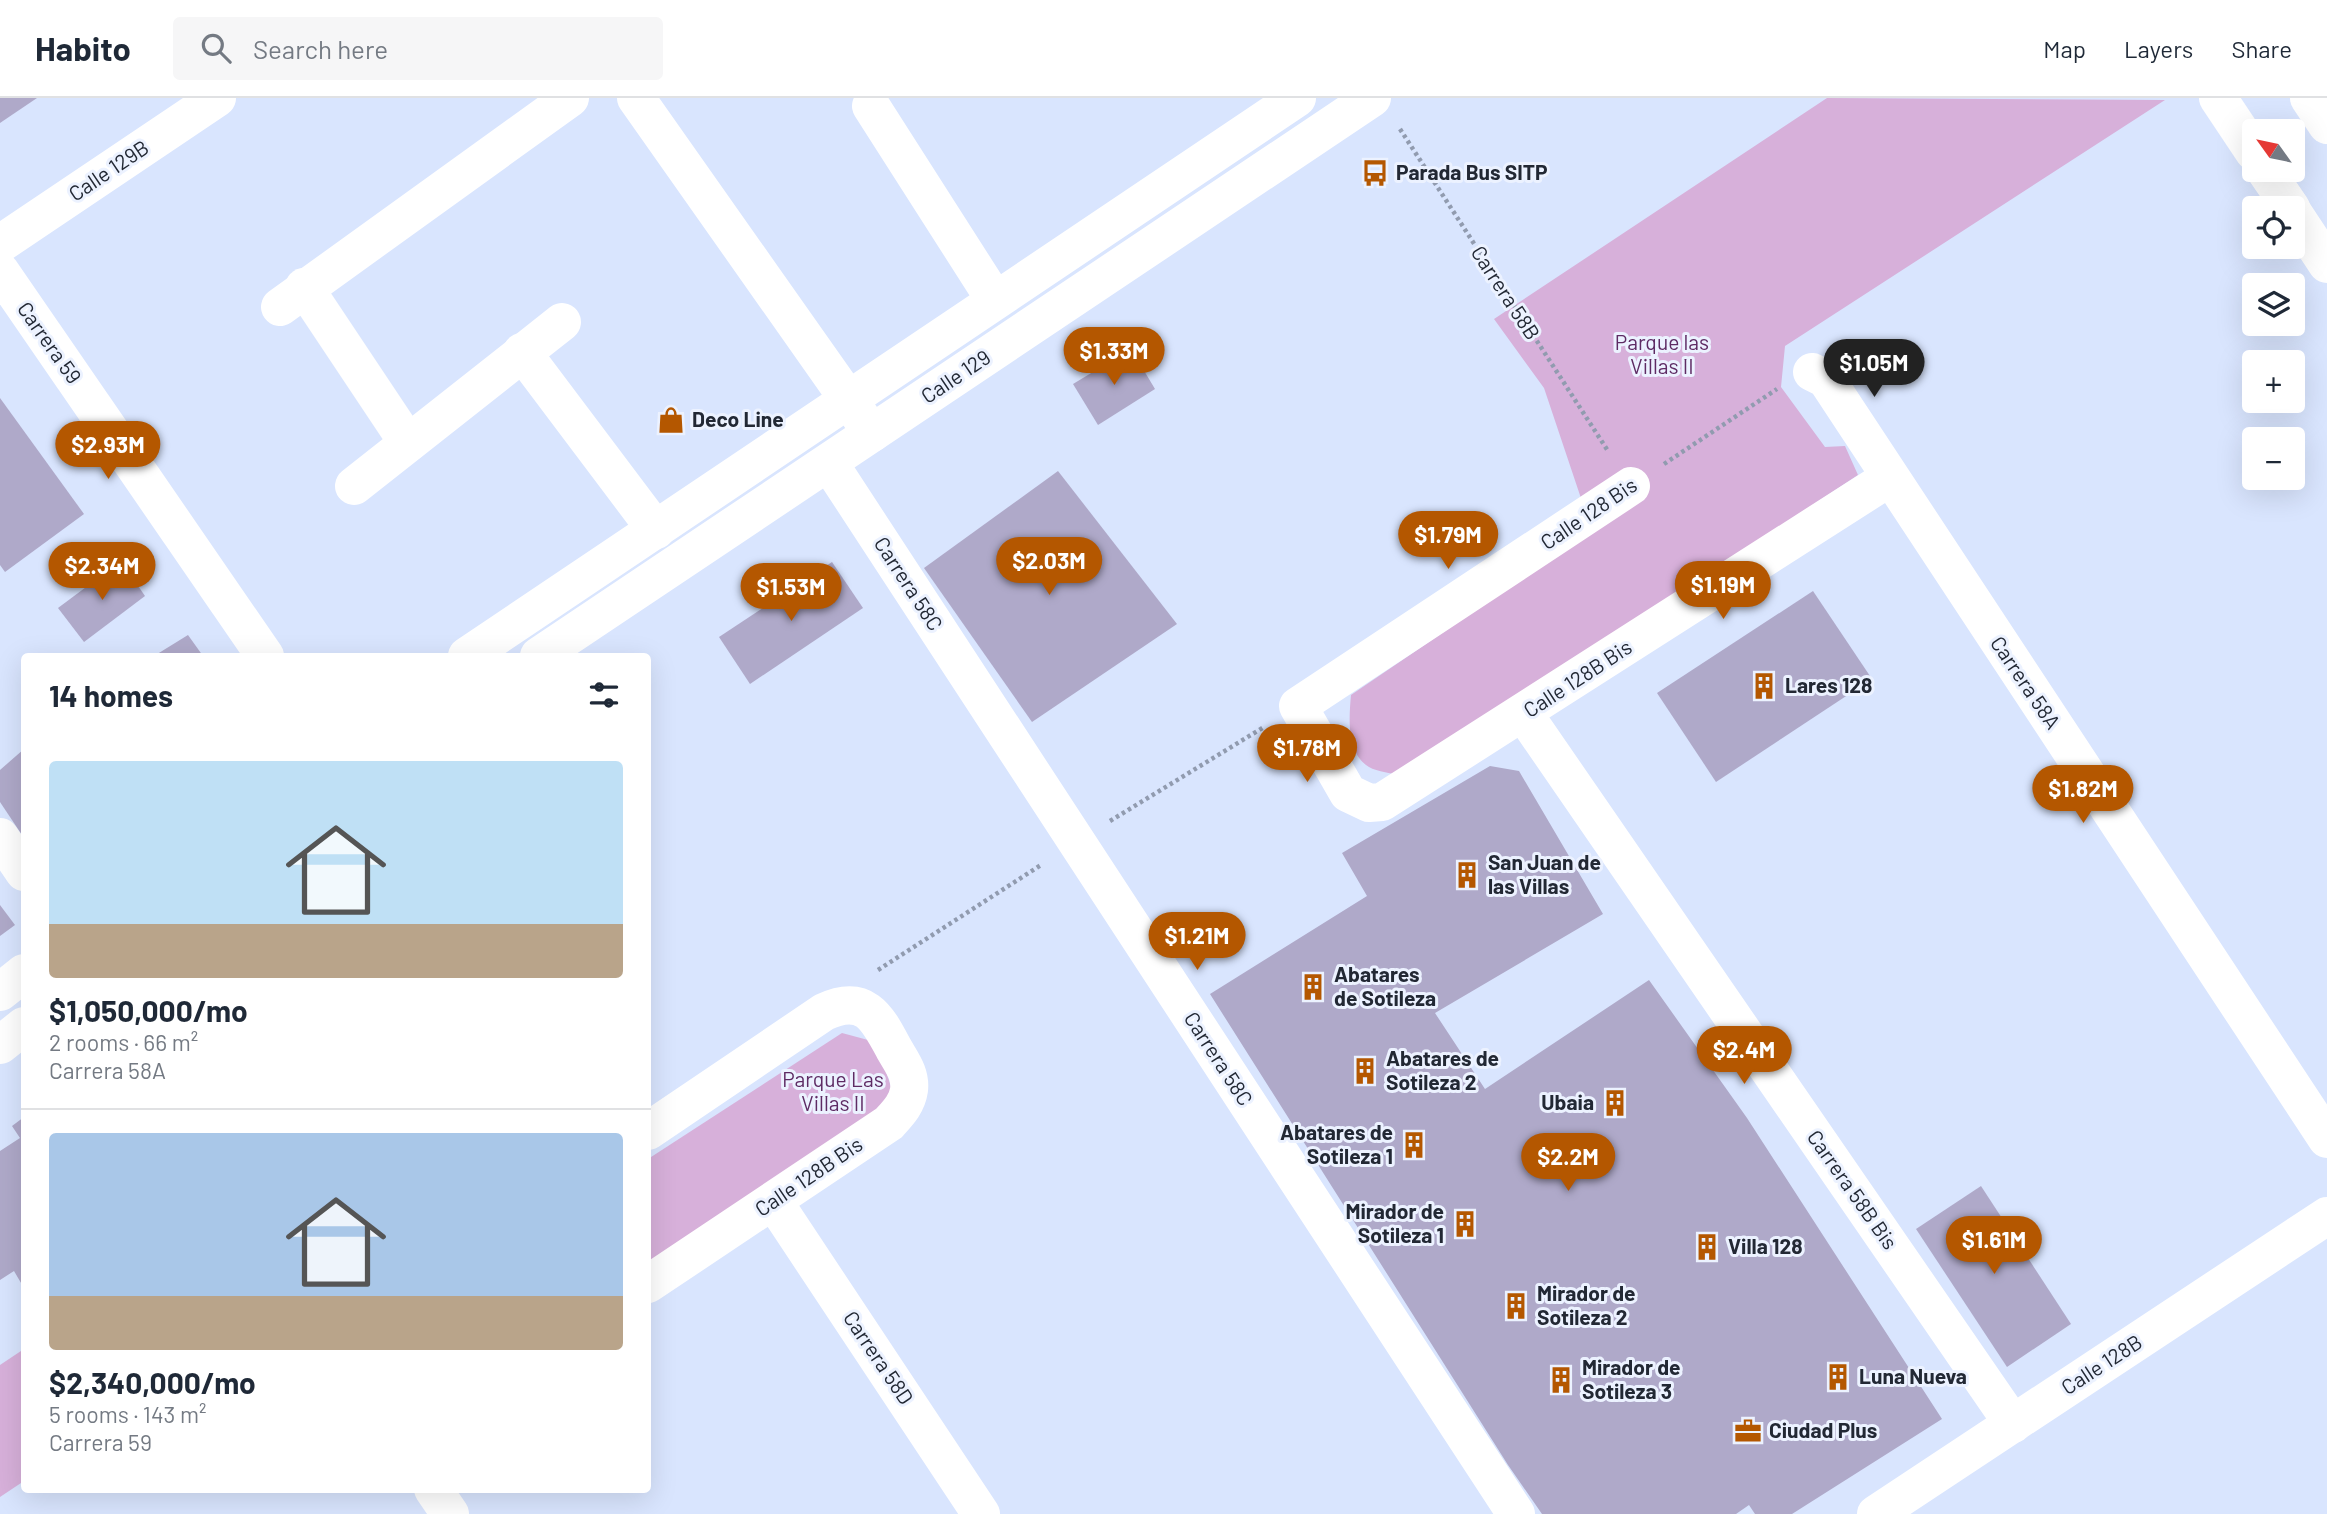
<!DOCTYPE html>
<html lang="en">
<head>
<meta charset="utf-8">
<style>
  :root { --surface:#fff; --page:#f6f6f7; --text:#1f2937; --muted:#747a83; --line:#e0e1e3; --accent:#b45700 }
  body { margin:0; font-family:Barlow,sans-serif; background:var(--page); color:var(--text); height:100vh; display:flex; flex-direction:column; font-size:26px; white-space:nowrap }
  * { box-sizing:border-box; margin:0 }
  p { font-size:23px; color:var(--muted) }
  .icon { flex:none; width:38px; height:38px; fill:none; stroke:currentColor; stroke-width:2; stroke-linecap:round; stroke-linejoin:round }
  .map { position:relative; flex:1; overflow:hidden }
  .sheet { position:absolute; left:21px; top:555px; width:630px; height:840px; display:flex; flex-direction:column; background:var(--surface); border-radius:7px; box-shadow:0 7px 28px #0002 }
  .sheet>* { flex:none }
  .needle { width:46px; rotate:303deg }
  .fabs { position:absolute; left:2242px; top:21px; display:grid; gap:14px }
  .fabs a { display:grid; place-items:center; width:63px; height:63px; border-radius:7px; background:var(--surface); box-shadow:0 7px 28px #0002; font-size:35px }
  .price { position:absolute; translate:-50% -60px; padding:0 16px; border-radius:24px; background:var(--accent); color:#fff; font-size:23px; line-height:46px; filter:drop-shadow(0 2px 4px #0008) }
  .price::after { content:''; position:absolute; left:50%; top:42px; width:21px; height:16px; margin-left:-10px; background:inherit; clip-path:polygon(0 0,100% 0,50% 100%) }
  .price.selected { background:#222; color:#fff }
  ul { padding:0; list-style:none }
  li { display:grid; align-content:center; gap:14px; height:371px; padding:0 28px }
  li+li { border-top:2px solid var(--line) }
  li span { display:grid; place-items:center; height:217px; border-radius:7px; color:#555 }
  li>.icon { margin-inline-start:auto }
  span .icon { width:126px; height:126px; fill:#fffc; stroke-width:1 }
  li b { font-size:30px }
  h2 { display:flex; justify-content:space-between; align-items:center; height:84px; padding:0 28px; font-size:30px }
  header { display:flex; align-items:center; gap:42px; box-sizing:border-box; height:98px; padding:0 35px; background:var(--surface); border-bottom:2px solid var(--line) }
  header strong { font-size:33px }
  nav { display:flex; gap:38px; margin-inline-start:auto; font-size:24px }
  .search { width:490px; height:63px; background:var(--page); display:flex; align-items:center; gap:18px; box-sizing:border-box; padding:0 24px; border-radius:7px; color:var(--muted); font-size:26px }
  .map>svg:first-child { display:block }
  .green { fill:#d7b0da }
  .building { fill:#afa9c9 }
  .lines { fill:none; stroke-linecap:round; stroke-linejoin:round }
  .path { stroke:#919baf; stroke-width:4.5; stroke-dasharray:3.5 3.5; stroke-linecap:butt }
  .minor { stroke:#fff; stroke-width:38 }
  .major { stroke:#fff; stroke-width:38 }
  .labels { text-anchor:middle; stroke-width:6; stroke-linejoin:round; paint-order:stroke }
  .street-label { font-size:21px; fill:#222834; stroke:#ecf2ff }
  .poi-label { font-size:21px; font-weight:bold; fill:#222834; stroke:#ecf2ff; text-anchor:start }
  .park-label { font-size:21px; fill:#5e2b64; stroke:#ecf2ff }
</style>
</head>
<body>
<header>
<strong>Habito</strong>
<div class="search"><svg class="icon" aria-label="search" viewBox="0 0 24 24"><circle cx="10" cy="10" r="6"/><path d="M15 15l6 6"/></svg>Search here</div>
<nav><a>Map</a><a>Layers</a><a>Share</a></nav>
</header>
<div class="map">
<svg width="2327" height="1416" viewBox="0 0 2327 1416">
  <rect width="100%" height="100%" fill="#d9e5fe"/>
  <g class="green">
    <path d="M1827,0l338,2 -380,246 -4,41 44,60 20,-1 13,29 -456,301c-9,-3 -25,-4 -33,-9 -23,-14 -20,-49 -18,-72l241,-164 -48,-143 -50,-69z"/>
    <path d="M842,935l26,7 16,25 8,25 -15,27 -229,146v-104z"/>
    <path d="M24,1251v132l-24,16v-132z"/>
  </g>
  <g class="building">
    <path d="M0,0h37l-37,25z"/>
    <path d="M1131,251l24,40 -57,36 -25,-41z"/>
    <path d="M0,300l84,116 -79,58 -5,-7z"/>
    <path d="M1058,373l119,153 -145,98 -108,-154z"/>
    <path d="M121,463l24,35 -61,46 -26,-34z"/>
    <path d="M832,464l31,46 -113,76 -31,-47z"/>
    <path d="M1813,493l59,88 -156,103 -59,-89z"/>
    <path d="M188,537l15,21h-49z"/>
    <path d="M24,651v89l-24,-36v-32z"/>
    <path d="M1490,668l29,5 84,143 -168,99 50,76 164,-109 98,138 195,301 -150,95h-37l-6,-9 -13,9h-194l-34,-49 -298,-471 157,-98 -25,-43z"/>
    <path d="M0,807l15,20 -15,11z"/>
    <path d="M24,1019v171l-10,-17 -14,9v-129l20,-13 -8,-12z"/>
    <path d="M1981,1088l90,138 -64,43 -91,-138z"/>
  </g>
  <g class="lines">
    <g class="path">
      <path d="M1400,31l208,322"/>
      <path d="M1664,366l113,-75"/>
      <path d="M1110,723l154,-94"/>
      <path d="M878,872l163,-105"/>
    </g>
    <g class="minor">
      <path d="M636,0l236,335"/>
      <path d="M871,8l124,194"/>
      <path d="M0,146l217,-146"/>
      <path d="M0,173l265,385"/>
      <path d="M304,189l104,156"/>
      <path d="M280,209l290,-209"/>
      <path d="M522,254l134,178"/>
      <path d="M1812,274l14,7 501,760"/>
      <path d="M829,365l687,1051"/>
      <path d="M354,388l208,-164"/>
      <path d="M1631,388l-333,220 50,87 21,10 13,-1 507,-324"/>
      <path d="M1524,616l489,710"/>
      <path d="M0,739l24,35"/>
      <path d="M648,1033l176,-119c41,-19 53,5 70,37 8,14 17,25 15,41 -2,14 -11,23 -20,33l-241,161"/>
      <path d="M774,1104l207,312"/>
      <path d="M433,1391l17,25"/>
      <path d="M1876,1416l451,-298"/>
    </g>
    <g class="major">
      <path d="M2218,0l36,54"/>
      <path d="M2309,0l18,27"/>
      <path d="M2265,72l26,38"/>
      <path d="M2292,113l35,53"/>
      <path d="M467,558l830,-558"/>
      <path d="M539,558l833,-558"/>
      <path d="M0,894l24,-19"/>
      <path d="M0,947l24,-19"/>
    </g>
  </g>
  <defs>
    <symbol id="bus-bare" viewBox="-9 -9 18 18"><path d="M-5-6H5V4H4V6H2V4H-2V6H-4V4H-5ZM-3.5-4V0h7V-4ZM-3.5 1.2v1.5H-2V1.2ZM2 1.2v1.5H3.5V1.2Z" fill="#b45700" stroke="#ecf2ff" stroke-width="2.5" paint-order="stroke"/></symbol>
    <symbol id="shop-bare" viewBox="-9 -9 18 18"><path d="M-5-2.5h2.3a2.7 3.5 0 0 1 5.4 0H5L5.5 6h-11ZM-1.5-2.5h3a1.5 2.3 0 0 0-3 0Z" fill="#b45700" stroke="#ecf2ff" stroke-width="2.5" paint-order="stroke"/></symbol>
    <symbol id="building-bare" viewBox="-9 -9 18 18"><path d="M-4-6H4V6H1V3H-1V6H-4ZM-2.5-4.3h1.7v1.8h-1.7ZM.8-4.3h1.7v1.8H.8ZM-2.5-1h1.7V.8h-1.7ZM.8-1h1.7V.8H.8Z" fill="#b45700" stroke="#ecf2ff" stroke-width="2.5" paint-order="stroke"/></symbol>
    <symbol id="office-bare" viewBox="-9 -9 18 18"><path d="M-6-3h4V-5.5h4V-3h4V5H-6ZM-1-4.5V-3h2v-1.5ZM-6 0V1H6V0Z" fill="#b45700" stroke="#ecf2ff" stroke-width="2.5" paint-order="stroke"/></symbol>
  </defs>
  <g fill-rule="evenodd">
    <use href="#bus-bare" x="1356" y="56" width="38" height="38"/>
    <use href="#shop-bare" x="652" y="303" width="38" height="38"/>
    <use href="#building-bare" x="1745" y="569" width="38" height="38"/>
    <use href="#building-bare" x="1448" y="758" width="38" height="38"/>
    <use href="#building-bare" x="1294" y="870" width="38" height="38"/>
    <use href="#building-bare" x="1346" y="954" width="38" height="38"/>
    <use href="#building-bare" x="1596" y="986" width="38" height="38"/>
    <use href="#building-bare" x="1395" y="1028" width="38" height="38"/>
    <use href="#building-bare" x="1446" y="1107" width="38" height="38"/>
    <use href="#building-bare" x="1688" y="1130" width="38" height="38"/>
    <use href="#building-bare" x="1497" y="1189" width="38" height="38"/>
    <use href="#building-bare" x="1819" y="1260" width="38" height="38"/>
    <use href="#building-bare" x="1542" y="1263" width="38" height="38"/>
    <use href="#office-bare" x="1729" y="1314" width="38" height="38"/>
  </g>
  <g class="labels">
    <g class="street-label">
      <text transform="translate(109 73) rotate(-34)" y="7">Calle 129B</text>
      <text transform="translate(1505 195) rotate(57)" y="7">Carrera 58B</text>
      <text transform="translate(49 245) rotate(55)" y="7">Carrera 59</text>
      <text transform="translate(956 279) rotate(-34)" y="7">Calle 129</text>
      <text transform="translate(1589 416) rotate(-34)" y="7">Calle 128 Bis</text>
      <text transform="translate(908 486) rotate(57)" y="7">Carrera 58C</text>
      <text transform="translate(1578 581) rotate(-33)" y="7">Calle 128B Bis</text>
      <text transform="translate(2025 585) rotate(56)" y="7">Carrera 58A</text>
      <text transform="translate(1218 961) rotate(57)" y="7">Carrera 58C</text>
      <text transform="translate(809 1079) rotate(-34)" y="7">Calle 128B Bis</text>
      <text transform="translate(1852 1092) rotate(55)" y="7">Carrera 58B Bis</text>
      <text transform="translate(878 1260) rotate(56)" y="7">Carrera 58D</text>
      <text transform="translate(2102 1267) rotate(-33)" y="7">Calle 128B</text>
    </g>
    <g class="poi-label">
      <text x="1396" y="82">Parada Bus SITP</text>
      <text x="692" y="329">Deco Line</text>
      <text x="1785" y="595">Lares 128</text>
      <text x="1488" y="772">San Juan de<tspan x="1488" dy="24">las Villas</tspan></text>
      <text x="1334" y="884">Abatares<tspan x="1334" dy="24">de Sotileza</tspan></text>
      <text x="1386" y="968">Abatares de<tspan x="1386" dy="24">Sotileza 2</tspan></text>
      <text x="1594" y="1012" text-anchor="end">Ubaia</text>
      <text x="1393" y="1042" text-anchor="end">Abatares de<tspan x="1393" dy="24">Sotileza 1</tspan></text>
      <text x="1444" y="1121" text-anchor="end">Mirador de<tspan x="1444" dy="24">Sotileza 1</tspan></text>
      <text x="1728" y="1156">Villa 128</text>
      <text x="1537" y="1203">Mirador de<tspan x="1537" dy="24">Sotileza 2</tspan></text>
      <text x="1582" y="1277">Mirador de<tspan x="1582" dy="24">Sotileza 3</tspan></text>
      <text x="1859" y="1286">Luna Nueva</text>
      <text x="1769" y="1340">Ciudad Plus</text>
    </g>
    <g class="park-label">
      <text x="1662" y="252">Parque las<tspan x="1662" dy="24">Villas II</tspan></text>
      <text x="833" y="989">Parque Las<tspan x="833" dy="24">Villas II</tspan></text>
    </g>
  </g>
</svg>
<div class="fabs">
<a><svg class="needle" viewBox="-14 -14 28 28"><path d="M0-13l5 13h-10z" fill="#e53935"/><path d="M0 13l5-13h-10z" fill="#747a83"/></svg></a>
<a><svg class="icon" aria-label="locate" viewBox="0 0 24 24"><circle cx="12" cy="12" r="6"/><path d="M12 2v4M12 18v4M2 12h4M18 12h4"/></svg></a>
<a><svg class="icon" aria-label="layers" viewBox="0 0 24 24"><path d="M12 4l9 5-9 5-9-5zM3 14l9 5 9-5"/></svg></a>
<a>+</a>
<a>−</a>
</div>
<b class="price" style="left:1114px;top:289px">$1.33M</b>
<b class="price selected" style="left:1874px;top:301px">$1.05M</b>
<b class="price" style="left:108px;top:383px">$2.93M</b>
<b class="price" style="left:1448px;top:473px">$1.79M</b>
<b class="price" style="left:1049px;top:499px">$2.03M</b>
<b class="price" style="left:102px;top:504px">$2.34M</b>
<b class="price" style="left:1723px;top:523px">$1.19M</b>
<b class="price" style="left:791px;top:525px">$1.53M</b>
<b class="price" style="left:1307px;top:686px">$1.78M</b>
<b class="price" style="left:2083px;top:727px">$1.82M</b>
<b class="price" style="left:1197px;top:874px">$1.21M</b>
<b class="price" style="left:1744px;top:988px">$2.4M</b>
<b class="price" style="left:1568px;top:1095px">$2.2M</b>
<b class="price" style="left:1994px;top:1178px">$1.61M</b>
<section class="sheet">
<h2>14 homes<svg class="icon" aria-label="filters" viewBox="0 0 24 24"><path d="M4 7h16M4 17h16"/><circle cx="9" cy="7" r="2"/><circle cx="15" cy="17" r="2"/></svg></h2>
<ul>
<li><span style="background:linear-gradient(#bfe0f5 75%,#b9a48a 0)"><svg class="icon" aria-label="home" viewBox="0 0 24 24"><path d="M3 11l9-7 9 7M6 9v11h12V9"/></svg></span><div><b>$1,050,000/mo</b><p>2 rooms · 66 m²</p><p>Carrera 58A</p></div></li>
<li><span style="background:linear-gradient(#a9c7e8 75%,#b9a48a 0)"><svg class="icon" aria-label="home" viewBox="0 0 24 24"><path d="M3 11l9-7 9 7M6 9v11h12V9"/></svg></span><div><b>$2,340,000/mo</b><p>5 rooms · 143 m²</p><p>Carrera 59</p></div></li>
</ul>
</section>
</div>
</body>
</html>
